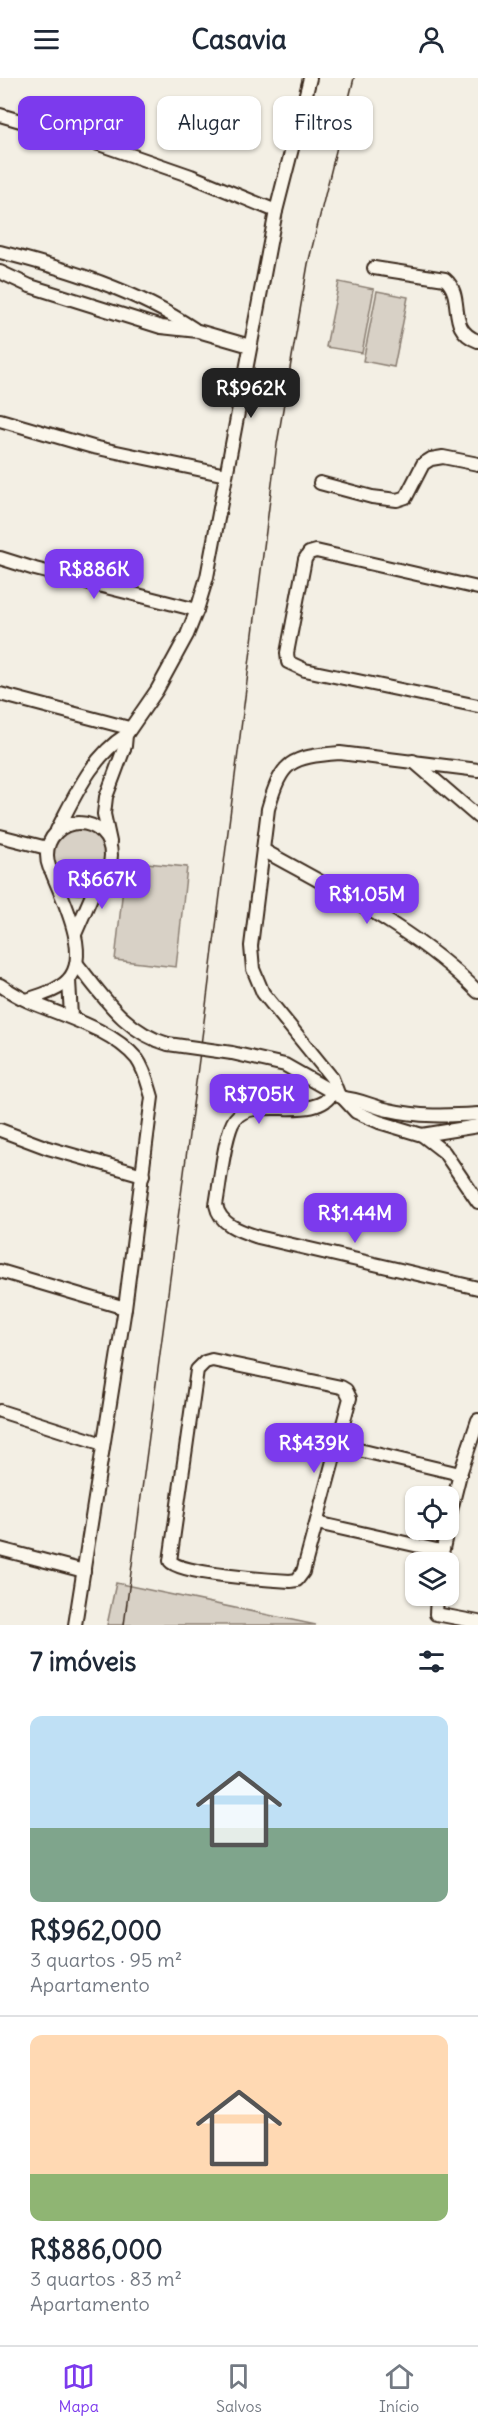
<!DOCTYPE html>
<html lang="pt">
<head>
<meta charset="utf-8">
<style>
  :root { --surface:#fff; --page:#f2f2f3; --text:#1f2937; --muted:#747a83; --line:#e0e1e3; --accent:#7c3aed }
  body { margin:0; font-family:Delius,sans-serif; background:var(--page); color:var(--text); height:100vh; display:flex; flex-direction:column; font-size:22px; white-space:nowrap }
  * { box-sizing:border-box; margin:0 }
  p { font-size:20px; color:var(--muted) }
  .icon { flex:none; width:33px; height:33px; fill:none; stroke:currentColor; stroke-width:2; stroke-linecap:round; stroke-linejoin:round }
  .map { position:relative; height:1547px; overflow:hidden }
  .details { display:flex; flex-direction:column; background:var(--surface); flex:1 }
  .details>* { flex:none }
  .guide { position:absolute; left:18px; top:18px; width:442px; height:54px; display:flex; gap:12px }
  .fabs { position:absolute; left:405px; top:1408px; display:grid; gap:12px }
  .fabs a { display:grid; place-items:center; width:54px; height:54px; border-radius:12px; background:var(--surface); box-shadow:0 2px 4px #0004; font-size:30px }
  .price { position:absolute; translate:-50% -51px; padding:0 14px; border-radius:12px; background:var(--accent); color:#fff; font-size:20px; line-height:39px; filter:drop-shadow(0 2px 3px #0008) }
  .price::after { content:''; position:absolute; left:50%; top:36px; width:18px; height:14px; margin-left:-9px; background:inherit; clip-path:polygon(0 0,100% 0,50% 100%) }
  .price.current { background:#222; color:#fff }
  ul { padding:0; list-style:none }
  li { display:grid; align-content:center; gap:12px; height:318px; padding:0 30px }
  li+li { border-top:2px solid var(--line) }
  li span { display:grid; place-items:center; height:186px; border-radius:12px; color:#555 }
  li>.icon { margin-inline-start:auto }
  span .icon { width:108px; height:108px; fill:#fffc; stroke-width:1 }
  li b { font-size:26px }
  h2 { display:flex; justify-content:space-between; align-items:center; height:72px; padding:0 30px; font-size:26px }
  .tag { padding:0 21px; border-radius:12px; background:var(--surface); box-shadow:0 2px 4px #0004; font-size:21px; line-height:54px }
  .tag.current { background:var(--accent); color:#fff }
  header { display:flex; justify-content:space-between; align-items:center; height:78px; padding:0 30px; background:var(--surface); font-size:27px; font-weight:800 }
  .tab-bar { display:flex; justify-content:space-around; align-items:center; height:84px; border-top:2px solid var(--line); background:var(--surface); font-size:16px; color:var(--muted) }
  .tab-bar a { display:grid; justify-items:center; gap:3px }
  .tab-bar .current { color:var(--accent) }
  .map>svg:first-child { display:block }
  .green { fill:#d8d1c6; stroke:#8a7e72; stroke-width:1.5 }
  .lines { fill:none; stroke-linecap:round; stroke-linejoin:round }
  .minor-casing { stroke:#3b2a1e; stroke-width:16 }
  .minor { stroke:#fbf7ec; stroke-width:12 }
  .tram { stroke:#3b2a1e; stroke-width:1.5 }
  .minor-bridge-casing { stroke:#3b2a1e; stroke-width:16; stroke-linecap:butt }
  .minor-bridge { stroke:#fbf7ec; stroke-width:12 }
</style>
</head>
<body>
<header><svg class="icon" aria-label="menu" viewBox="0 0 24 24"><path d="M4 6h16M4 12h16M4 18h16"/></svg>Casavia<svg class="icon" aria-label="person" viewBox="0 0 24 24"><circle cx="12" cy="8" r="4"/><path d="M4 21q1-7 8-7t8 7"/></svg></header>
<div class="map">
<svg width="478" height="1547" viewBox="0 0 478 1547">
  <rect width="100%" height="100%" fill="#f3efe4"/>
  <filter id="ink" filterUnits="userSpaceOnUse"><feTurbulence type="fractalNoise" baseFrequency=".0167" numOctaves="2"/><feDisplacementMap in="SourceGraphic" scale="12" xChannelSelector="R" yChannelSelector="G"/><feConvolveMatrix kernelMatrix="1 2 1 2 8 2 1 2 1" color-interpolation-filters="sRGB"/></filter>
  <g filter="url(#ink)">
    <g class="green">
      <path d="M339,204l35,7 -12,64 -36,-6z"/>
      <path d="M377,213l31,6 -14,70 -31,-6z"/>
      <circle cx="79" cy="777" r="27"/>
      <path d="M126,783l61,6 -11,100 -61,-7z"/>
      <path d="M116,1505l200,42h-209z"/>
    </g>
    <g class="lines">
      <defs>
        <g id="minor">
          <path d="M0,37l99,29 92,32 85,35"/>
          <path d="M0,174c67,17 136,38 194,77"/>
          <path d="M374,190l71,11c21,18 0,50 33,62"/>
          <path d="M0,194l30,14 131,41 37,4 52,15"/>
          <path d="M0,342l93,27 133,28"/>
          <path d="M320,405l52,14 25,3 9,-3 17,-33 8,-5 12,-2 35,7"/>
          <path d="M0,480l35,11 162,41"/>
          <path d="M478,510l-162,-37 -7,2 -4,6 -18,94 1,9 17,8 173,36"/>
          <path d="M0,616l129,34"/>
          <path d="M413,683l65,56"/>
          <circle cx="79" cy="777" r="32"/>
          <path d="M57,752c18,-34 35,-74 69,-95"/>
          <path d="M0,758l47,12"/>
          <path d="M110,764l-6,-28 2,-17 19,-51 1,-11 31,-45 30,-55 10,-25 10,-33 69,-366 34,-133"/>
          <path d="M263,772c75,42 154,80 215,142"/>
          <path d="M75,856l17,-39 9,-14"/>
          <path d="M77,886c26,32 49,69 91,80"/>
          <path d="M69,902l2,37"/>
          <path d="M0,907c9,6 19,12 28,16 35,15 84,28 109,58 8,11 11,25 15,38l-27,211 -50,317"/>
          <path d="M27,922c13,-5 31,-9 41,-20 23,-24 -4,-79 -15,-105"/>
          <path d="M232,975l53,12 58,33 13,14 23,10 43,13 22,17 34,50"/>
          <path d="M333,1014c-17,32 -79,2 -98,27 -11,15 -15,66 -19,86 4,20 24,26 42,32l220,51"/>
          <path d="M339,1018l-7,-18 -69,-85 -10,-24 -2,-23 17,-137c14,-49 22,-52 72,-56l138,17"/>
          <path d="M343,1020c17,1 30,9 46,12 30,7 58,6 89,4"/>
          <path d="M0,1052l48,18 95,27"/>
          <path d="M422,1057l56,-9"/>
          <path d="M0,1193l125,37"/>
          <path d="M212,1282l129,27 5,3 4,8 -47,174 -6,8 -7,1c-20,-1 -110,-7 -120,-20l27,-191 8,-8z"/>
          <path d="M0,1333l103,33"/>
          <path d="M338,1367l122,29 -12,48"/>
          <path d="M460,1396l18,-54"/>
          <path d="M317,1445l124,28"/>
          <path d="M0,1471l84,22"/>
          <path d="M440,1485l7,-33"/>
          <path d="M437,1518l-1,18 42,8"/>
        </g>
      </defs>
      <use href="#minor" class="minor-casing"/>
      <use href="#minor" class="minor"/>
      <path class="tram" d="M124,1547l78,-588 75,-593 31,-180 46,-186"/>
      <defs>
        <path id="minor-bridge" d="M168,966l64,9"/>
      </defs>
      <use href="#minor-bridge" class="minor-bridge-casing"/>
      <use href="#minor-bridge" class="minor-bridge"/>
    </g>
  </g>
</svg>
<div class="fabs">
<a><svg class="icon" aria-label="locate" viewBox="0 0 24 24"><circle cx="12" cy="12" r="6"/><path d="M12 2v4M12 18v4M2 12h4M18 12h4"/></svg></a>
<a><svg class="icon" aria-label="layers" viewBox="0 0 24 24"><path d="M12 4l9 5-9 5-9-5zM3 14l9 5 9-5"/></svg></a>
</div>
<b class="price current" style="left:251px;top:341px">R$962K</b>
<b class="price" style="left:94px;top:522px">R$886K</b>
<b class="price" style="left:102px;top:832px">R$667K</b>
<b class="price" style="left:367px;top:847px">R$1.05M</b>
<b class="price" style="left:259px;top:1047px">R$705K</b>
<b class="price" style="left:355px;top:1166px">R$1.44M</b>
<b class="price" style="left:314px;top:1396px">R$439K</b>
<div class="guide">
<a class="tag current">Comprar</a>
<a class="tag">Alugar</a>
<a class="tag">Filtros</a>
</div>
</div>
<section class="details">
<h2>7 imóveis<svg class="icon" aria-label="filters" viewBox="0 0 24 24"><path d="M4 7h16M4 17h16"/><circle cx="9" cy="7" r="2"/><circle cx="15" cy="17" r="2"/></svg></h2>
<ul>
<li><span style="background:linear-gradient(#bfe0f5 60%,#7fa58c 0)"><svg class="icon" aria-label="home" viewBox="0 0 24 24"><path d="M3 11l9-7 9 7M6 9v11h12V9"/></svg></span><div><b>R$962,000</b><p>3 quartos · 95 m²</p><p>Apartamento</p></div></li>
<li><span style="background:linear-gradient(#ffd9b3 75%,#8fb573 0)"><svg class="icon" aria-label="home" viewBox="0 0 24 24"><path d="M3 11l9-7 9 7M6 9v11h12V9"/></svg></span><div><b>R$886,000</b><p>3 quartos · 83 m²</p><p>Apartamento</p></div></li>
</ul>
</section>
<nav class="tab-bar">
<a class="current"><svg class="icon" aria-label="map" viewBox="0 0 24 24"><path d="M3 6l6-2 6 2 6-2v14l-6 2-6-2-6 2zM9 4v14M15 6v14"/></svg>Mapa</a>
<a><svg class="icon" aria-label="saved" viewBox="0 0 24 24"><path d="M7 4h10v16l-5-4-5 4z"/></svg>Salvos</a>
<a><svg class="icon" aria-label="home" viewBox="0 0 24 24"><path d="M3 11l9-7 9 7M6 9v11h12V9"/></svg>Início</a>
</nav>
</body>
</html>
